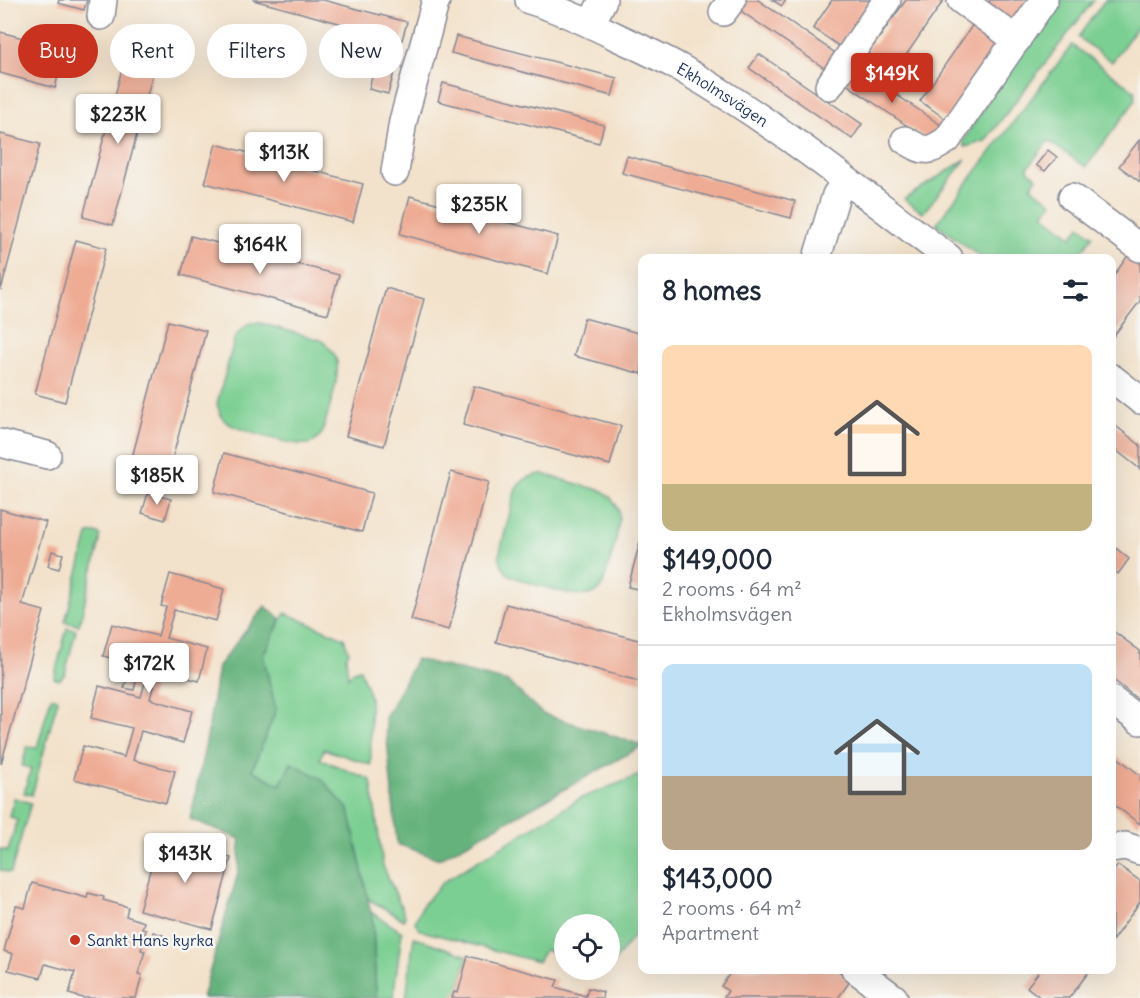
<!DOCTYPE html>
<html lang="en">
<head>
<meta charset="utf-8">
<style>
  :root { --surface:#fff; --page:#f6f6f7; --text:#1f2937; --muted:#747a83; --line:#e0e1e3; --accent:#c8321e }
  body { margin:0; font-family:Delius,sans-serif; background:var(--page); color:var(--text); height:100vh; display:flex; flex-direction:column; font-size:22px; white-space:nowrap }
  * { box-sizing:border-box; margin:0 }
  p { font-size:20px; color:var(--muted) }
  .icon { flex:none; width:33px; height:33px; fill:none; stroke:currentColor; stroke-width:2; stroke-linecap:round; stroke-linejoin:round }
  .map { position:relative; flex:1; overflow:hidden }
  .panel { position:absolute; left:638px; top:254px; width:478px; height:720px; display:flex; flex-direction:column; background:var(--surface); border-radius:12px; box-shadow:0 6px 24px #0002 }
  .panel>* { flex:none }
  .banner { position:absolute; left:18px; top:24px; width:530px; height:54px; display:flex; gap:12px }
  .tools { position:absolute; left:554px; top:914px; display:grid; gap:12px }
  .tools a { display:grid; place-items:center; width:66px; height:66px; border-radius:50%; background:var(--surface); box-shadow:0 6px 24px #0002; font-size:30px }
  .price { position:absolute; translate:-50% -51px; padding:0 14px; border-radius:6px; background:#fff; color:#222; font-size:20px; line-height:39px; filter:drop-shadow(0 2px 3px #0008) }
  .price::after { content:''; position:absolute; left:50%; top:36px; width:18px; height:14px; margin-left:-9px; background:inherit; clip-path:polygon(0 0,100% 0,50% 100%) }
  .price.active { background:var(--accent); color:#fff }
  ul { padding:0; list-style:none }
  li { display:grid; align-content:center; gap:12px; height:318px; padding:0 24px }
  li+li { border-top:2px solid var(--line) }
  li span { display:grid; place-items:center; height:186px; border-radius:12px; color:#555 }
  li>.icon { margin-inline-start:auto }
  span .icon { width:108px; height:108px; fill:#fffc; stroke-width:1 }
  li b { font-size:26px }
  h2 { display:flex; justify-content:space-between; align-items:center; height:72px; padding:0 24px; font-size:26px }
  .chip { padding:0 21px; border-radius:27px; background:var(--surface); box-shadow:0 6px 24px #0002; font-size:21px; line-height:54px }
  .chip.active { background:var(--accent); color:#fff }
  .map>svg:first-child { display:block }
  .green { fill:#7ccf92; stroke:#4c7f78; stroke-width:1.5 }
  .forest { fill:#65b27c; stroke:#40706d; stroke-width:1.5 }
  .building { fill:#efac94 }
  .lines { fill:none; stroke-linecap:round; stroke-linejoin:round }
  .minor-casing { stroke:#878894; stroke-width:30 }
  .minor { stroke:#fff; stroke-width:27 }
  .poi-dot { fill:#c8321e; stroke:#f6f6f2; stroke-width:2 }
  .labels { text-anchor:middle; stroke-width:5; stroke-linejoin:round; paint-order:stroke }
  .street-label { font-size:16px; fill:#1b2f5e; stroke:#f6f6f2 }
  .poi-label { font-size:16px; fill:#1b2f5e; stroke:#f6f6f2; text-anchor:start }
</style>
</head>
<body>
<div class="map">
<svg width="1140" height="998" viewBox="0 0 1140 998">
  <rect width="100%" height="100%" fill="#f6f6f2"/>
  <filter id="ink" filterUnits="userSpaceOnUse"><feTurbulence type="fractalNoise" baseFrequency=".0167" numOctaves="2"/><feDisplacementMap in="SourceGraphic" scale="12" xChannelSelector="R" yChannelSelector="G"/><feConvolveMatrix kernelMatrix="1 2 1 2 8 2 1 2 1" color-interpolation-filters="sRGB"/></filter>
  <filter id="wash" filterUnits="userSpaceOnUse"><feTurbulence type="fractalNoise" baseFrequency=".008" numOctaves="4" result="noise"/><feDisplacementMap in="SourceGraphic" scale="24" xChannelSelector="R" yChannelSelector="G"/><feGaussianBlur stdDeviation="1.35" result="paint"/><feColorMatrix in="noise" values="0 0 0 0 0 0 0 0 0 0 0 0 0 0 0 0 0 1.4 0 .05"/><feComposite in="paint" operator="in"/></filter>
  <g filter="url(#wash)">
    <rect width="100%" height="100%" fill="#f3e2cb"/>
    <g class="green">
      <path d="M1051,0h43l-109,141 -20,6 -2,-5 3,-6z"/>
      <path d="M1105,0h35v23l-28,39 -34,-25z"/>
      <path d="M1072,45l63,46v10l-49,66 -38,-26 -21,28 10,9 -6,9 21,16 -9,11 29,23 8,-11 13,10 -16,22h-95l-46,-34z"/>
      <path d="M966,159l-43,54 -19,-14z"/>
      <path d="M250,323h10l61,17c6,5 13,11 15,18 6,17 -9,57 -14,75 -4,6 -7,10 -15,11 -12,2 -73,-14 -82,-23 -5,-4 -6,-11 -8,-17l18,-67 6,-7z"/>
      <path d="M542,474l61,17c6,5 12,10 15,18 5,17 -10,57 -15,75 -4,6 -7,10 -14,11 -13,2 -74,-14 -83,-23 -4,-5 -6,-11 -7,-17l17,-67c8,-9 14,-13 26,-14z"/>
      <path d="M91,533h4l5,2v6l-21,84 -14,-3 23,-87z"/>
      <path d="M285,613l59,25 5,15 -3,3 2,22 5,-7 7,-2 10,28 1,68 -47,-16 -4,10 51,21 12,86 22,49 -1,5 -36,-21 -19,-89 -69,-25 -28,-15 24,-60 -13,-55z"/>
      <path d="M67,628l9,2 -11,44 -6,6 -5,-2z"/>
      <path d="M51,697l7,2 -26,96 -8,-2 7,-25 -9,-2 5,-19 10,1z"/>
      <path d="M642,774v151l-33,44v-45h-45v32l-19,-6 -7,12 -112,-30 -7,-3 -4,-7 7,-16 21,-24 138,-84z"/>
      <path d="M14,798l17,5 -20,69 -2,1 -9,-3v-21l8,2 9,-31 -8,-4z"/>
      <path d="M371,912l31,20 -9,66h-17l-3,-75z"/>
      <path d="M414,937l54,19 -10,37 -6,5h-46z"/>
    </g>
    <g class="forest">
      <path d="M265,606l16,13 -18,36 13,55 -24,60 28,15 11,-22 30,15 28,32 24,113 3,75h-174l36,-125 2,-34 -50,-20 18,-87 10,-66z"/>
      <path d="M416,659l92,23 35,32 99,31v1l-203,113 -42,-15 -12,-126z"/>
    </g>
    <g id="blocks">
      <g class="building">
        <path d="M59,0h28l-3,10 -26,-7z"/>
        <path d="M253,0h70l84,22 -5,18z"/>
        <path d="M739,0h19l83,57 -11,15 -95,-65z"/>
        <path d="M772,0h14l-4,6z"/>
        <path d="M832,0h45l-3,4 -4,-3 -13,18 4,3 -5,7 -4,-2 -13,19 -26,-18z"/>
        <path d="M906,0h38l-55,80 -26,-18 7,-10 -4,-2 5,-7 3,2 15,-21 -4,-2 5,-7 3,3z"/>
        <path d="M990,0h39l-19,26 -25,-18z"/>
        <path d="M978,17l26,18 -58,84 -26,-18z"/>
        <path d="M0,32l65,17 -10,39 -55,-15z"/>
        <path d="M456,36l161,42 -5,18 -161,-43z"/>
        <path d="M759,54l103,70 -10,15 -103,-71z"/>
        <path d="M377,57l20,5 -9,32 -19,-5z"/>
        <path d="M123,65l30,8 -40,152 -30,-8z"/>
        <path d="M853,65l89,61 -11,16 -89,-61z"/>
        <path d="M443,83l161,42 -5,18 -161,-42z"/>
        <path d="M1,134l39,10 -39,146 -1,-151z"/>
        <path d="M1140,139v43l-21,-16z"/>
        <path d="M216,144l147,40 -10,38 -148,-39z"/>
        <path d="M1048,150l9,7 -12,14 -9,-6z"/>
        <path d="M627,156l168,45 -4,17 -169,-45z"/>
        <path d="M410,196l148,40 -10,38 -148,-40z"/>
        <path d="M191,236l148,39 -11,39 -147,-39z"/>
        <path d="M76,240l30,8 -41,154 -30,-8z"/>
        <path d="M1129,254l11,9v38l-28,37v-60z"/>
        <path d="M386,288l38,11 -40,147 -38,-10z"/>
        <path d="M584,318l58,16v40l-68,-18z"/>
        <path d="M168,321l38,10 -39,148 -38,-10z"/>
        <path d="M474,386l147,40 -11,39 -147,-40z"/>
        <path d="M1112,423l28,22v24l-28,-22z"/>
        <path d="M224,453l148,40 -10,39 -148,-40z"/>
        <path d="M451,472l38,10 -40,148 -38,-10z"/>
        <path d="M148,493l23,6 -6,21 -23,-7z"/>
        <path d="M0,509l46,13 -24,83 22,6 -43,153z"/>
        <path d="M641,538h1v52l-14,-3z"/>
        <path d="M1112,545l17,14 -11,15 -6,-5z"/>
        <path d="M52,551l11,3 -4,15 -11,-3z"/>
        <path d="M170,574l54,15 -8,32 -42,-11 -8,28 41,11 -8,32 -41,-11 -8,29 42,12 -9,32 -42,-12 -8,29 42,11 -9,32 -92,-24 9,-33 41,11 8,-29 -41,-10 8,-32 42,11 8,-29 -46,-12 9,-32 46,12 8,-29 -5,-1z"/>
        <path d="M506,604l136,37v41l-146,-40z"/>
        <path d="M1113,631l27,20v50l-28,-22v-46z"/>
        <path d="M128,676l9,2 -3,12 -10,-2z"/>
        <path d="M1112,753l28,22v49l-28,-21z"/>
        <path d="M159,838l72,20 -19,71 -73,-19z"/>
        <path d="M1118,865l22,16v21l-28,39v-68z"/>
        <path d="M32,883l55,15 1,-5 16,4 -1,3 25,7 -2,9 18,6 -2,7 4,1 -5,20 4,1 -7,23 4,1 -6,23h-53l-14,-4 6,-22 -30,-8 -4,14 -33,-8 5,-16 -9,-3 12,-45 9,2z"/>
        <path d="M153,932l10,3 -2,7 -10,-2z"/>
        <path d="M468,956l90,24 -3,7 31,9 2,-8 15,4 -1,6h-150l2,-6 4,1z"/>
        <path d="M733,969h102l16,11 -13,18h-115l5,-7 -7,-5z"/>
        <path d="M1041,969h50l-22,29h-28l-14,-11z"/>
      </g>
    </g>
  </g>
  <g filter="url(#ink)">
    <use href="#blocks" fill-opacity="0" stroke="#878894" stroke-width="1.5"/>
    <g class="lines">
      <defs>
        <g id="minor">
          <path id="s1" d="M529,0c30,9 60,23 88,37 22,10 44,20 65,32 95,54 180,124 267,189"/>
          <path d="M961,0l56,40"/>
          <path d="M723,12l9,-12"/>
          <path d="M101,16l2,-16"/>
          <path d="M591,24l12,-24"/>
          <path d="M829,86l58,-86"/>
          <path d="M905,140c20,12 22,13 42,0l97,-140"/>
          <path d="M395,172l8,-51 33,-121"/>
          <path d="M1072,197l68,51"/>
          <path d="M817,258l19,-63 10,-14"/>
          <path d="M1112,378l28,22"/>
          <path d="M0,443l47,12"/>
          <path d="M1112,700l28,21"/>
          <path d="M1112,848l13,-2 15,5"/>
          <path d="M855,969l39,29"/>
        </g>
      </defs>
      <use href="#minor" class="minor-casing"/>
      <use href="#minor" class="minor"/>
    </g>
  </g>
  <circle class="poi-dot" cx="75" cy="940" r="6"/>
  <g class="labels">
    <g class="street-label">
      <text dy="6" stroke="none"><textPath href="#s1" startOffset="216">Ekholmsvägen</textPath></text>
    </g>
    <g class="poi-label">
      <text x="87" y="946">Sankt Hans kyrka</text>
    </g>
  </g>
</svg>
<div class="tools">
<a><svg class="icon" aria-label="locate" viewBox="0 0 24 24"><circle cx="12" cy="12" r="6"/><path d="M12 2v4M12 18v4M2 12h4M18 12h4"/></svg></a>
</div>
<b class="price active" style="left:892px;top:104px">$149K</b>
<b class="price" style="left:118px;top:145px">$223K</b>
<b class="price" style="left:284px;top:183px">$113K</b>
<b class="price" style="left:479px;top:235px">$235K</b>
<b class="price" style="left:260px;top:275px">$164K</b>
<b class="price" style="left:157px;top:506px">$185K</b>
<b class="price" style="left:149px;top:694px">$172K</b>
<b class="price" style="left:185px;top:884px">$143K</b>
<div class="banner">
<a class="chip active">Buy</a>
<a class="chip">Rent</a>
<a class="chip">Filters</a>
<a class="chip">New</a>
</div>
<section class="panel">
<h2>8 homes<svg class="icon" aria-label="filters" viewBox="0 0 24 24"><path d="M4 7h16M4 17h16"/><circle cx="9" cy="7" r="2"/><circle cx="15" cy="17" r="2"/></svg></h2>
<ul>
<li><span style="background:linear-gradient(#ffd9b3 75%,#c2b280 0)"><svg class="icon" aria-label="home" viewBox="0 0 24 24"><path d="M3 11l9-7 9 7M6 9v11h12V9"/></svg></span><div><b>$149,000</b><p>2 rooms · 64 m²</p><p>Ekholmsvägen</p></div></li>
<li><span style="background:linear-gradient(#bfe0f5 60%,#b9a48a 0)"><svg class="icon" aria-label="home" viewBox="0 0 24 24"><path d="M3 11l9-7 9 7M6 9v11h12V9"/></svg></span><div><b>$143,000</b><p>2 rooms · 64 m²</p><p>Apartment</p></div></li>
</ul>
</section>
</div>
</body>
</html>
